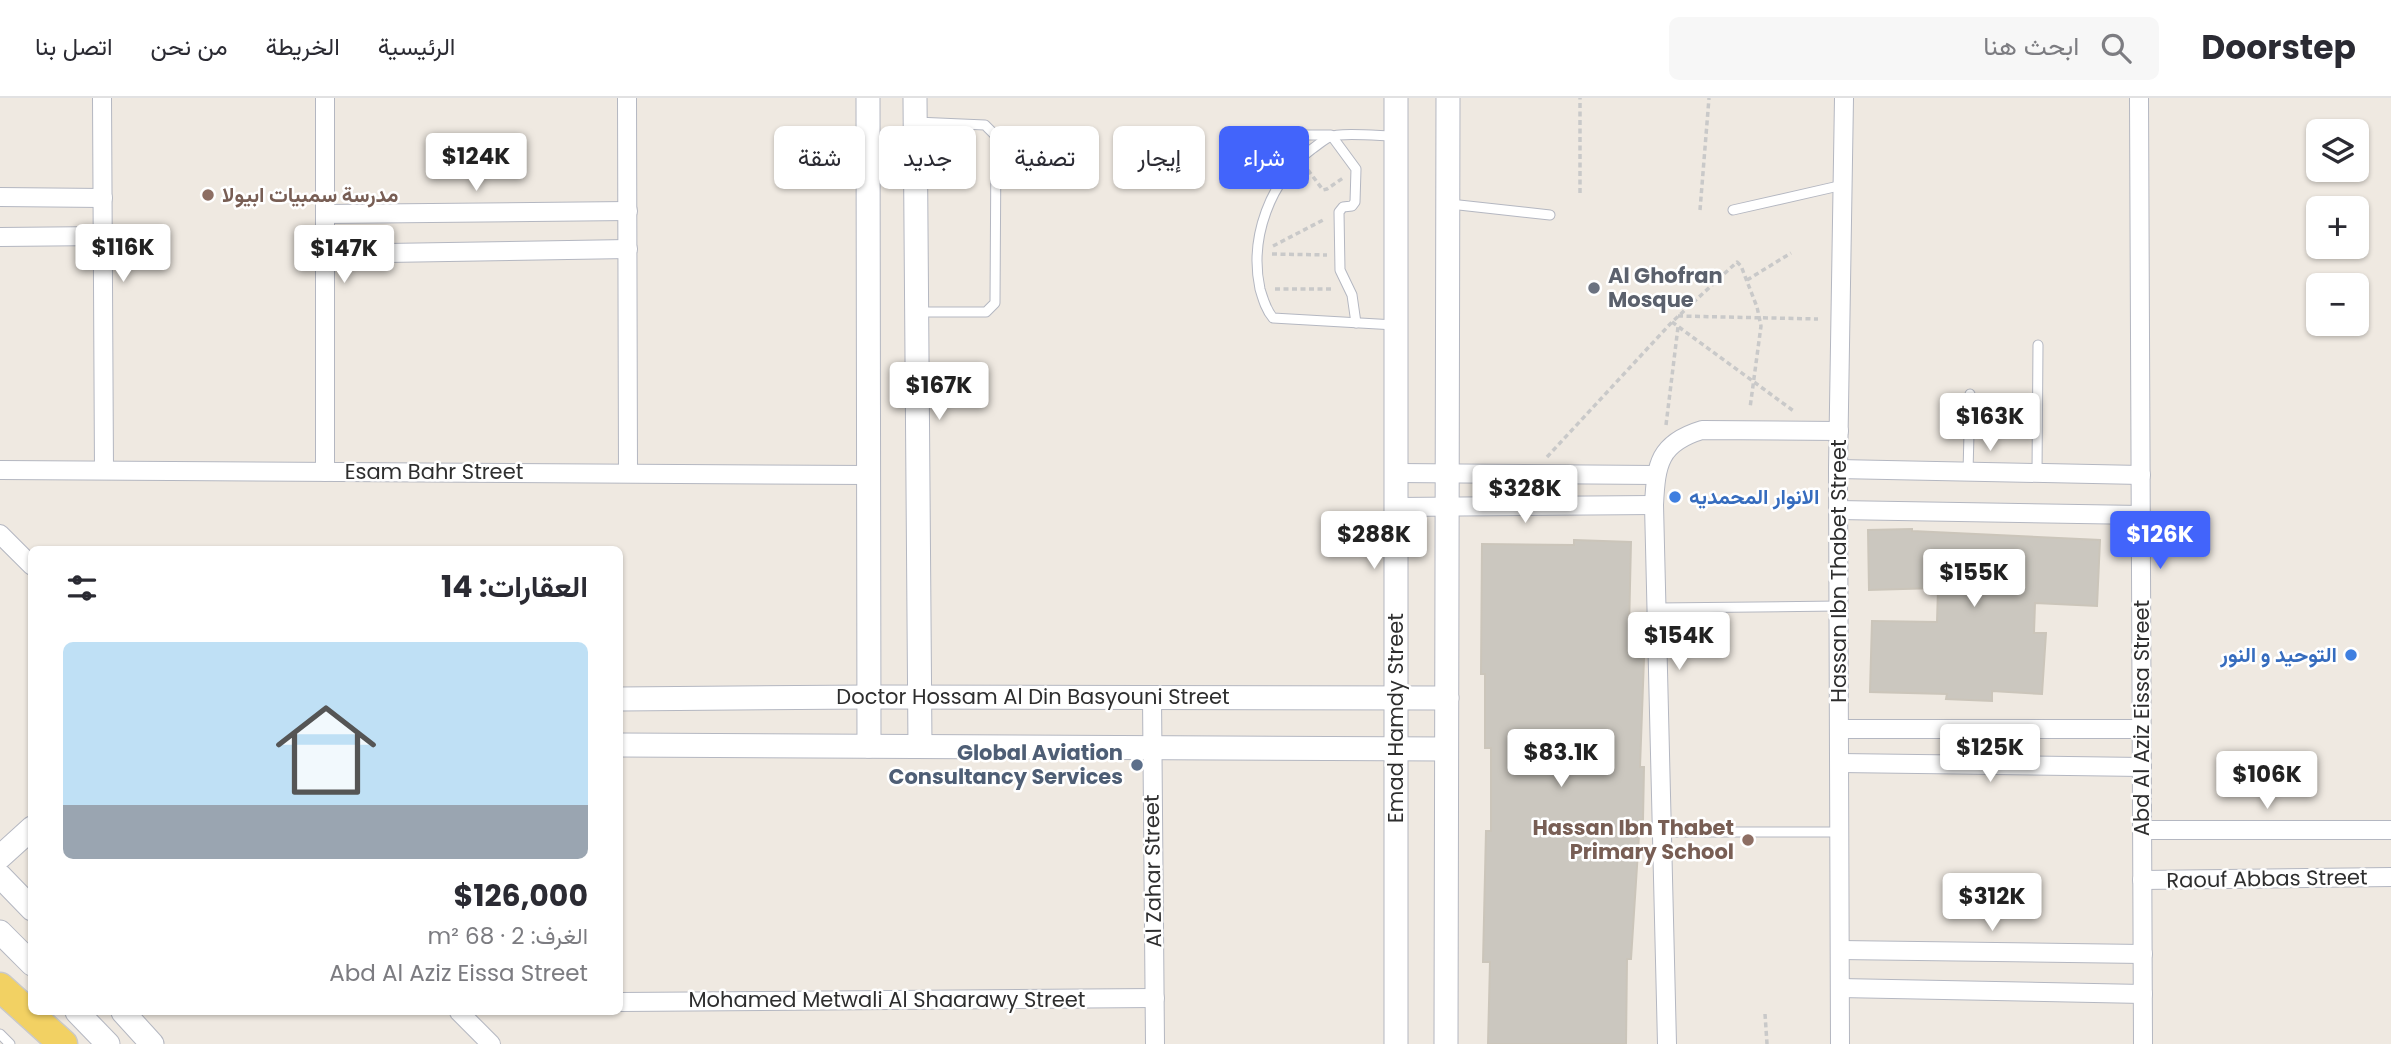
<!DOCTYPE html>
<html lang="ar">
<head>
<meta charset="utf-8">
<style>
  :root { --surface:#fff; --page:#f7f7f7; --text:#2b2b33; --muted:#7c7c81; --line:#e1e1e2; --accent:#4264fb }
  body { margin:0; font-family:Poppins,Vazirmatn,sans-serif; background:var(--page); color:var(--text); direction:rtl; height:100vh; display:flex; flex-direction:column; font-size:26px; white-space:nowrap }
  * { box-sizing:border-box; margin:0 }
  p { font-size:23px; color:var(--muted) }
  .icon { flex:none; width:38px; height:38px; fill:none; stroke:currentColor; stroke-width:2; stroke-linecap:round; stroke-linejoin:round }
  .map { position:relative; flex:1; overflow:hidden; direction:ltr }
  .side { position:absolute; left:28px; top:448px; width:595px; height:469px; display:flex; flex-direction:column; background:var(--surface); border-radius:10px; box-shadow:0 2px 5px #0004; direction:rtl }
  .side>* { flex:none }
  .top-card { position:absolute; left:644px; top:28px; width:665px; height:63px; direction:rtl; display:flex; gap:14px }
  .controls { position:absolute; left:2306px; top:21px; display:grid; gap:14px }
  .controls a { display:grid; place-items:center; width:63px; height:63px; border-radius:10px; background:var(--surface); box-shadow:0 2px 5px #0004; font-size:35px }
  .price { position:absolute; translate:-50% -60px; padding:0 16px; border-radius:7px; background:#fff; color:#222; font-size:23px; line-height:46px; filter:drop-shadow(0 2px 4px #0008) }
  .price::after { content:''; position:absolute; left:50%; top:42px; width:21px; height:16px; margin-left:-10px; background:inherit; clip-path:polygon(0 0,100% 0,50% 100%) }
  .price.on { background:var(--accent); color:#fff }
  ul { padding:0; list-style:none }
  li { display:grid; align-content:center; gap:14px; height:371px; padding:0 35px }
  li+li { border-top:2px solid var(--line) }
  li span { display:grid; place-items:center; height:217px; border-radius:10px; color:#555 }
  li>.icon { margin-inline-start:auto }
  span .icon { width:126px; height:126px; fill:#fffc; stroke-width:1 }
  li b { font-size:30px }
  h2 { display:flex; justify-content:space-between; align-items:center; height:84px; padding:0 35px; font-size:30px }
  .pill { padding:0 24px; border-radius:10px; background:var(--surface); box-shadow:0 2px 5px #0004; font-size:24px; line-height:63px }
  .pill.on { background:var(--accent); color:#fff }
  header { display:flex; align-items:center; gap:42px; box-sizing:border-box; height:98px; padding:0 35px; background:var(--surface); border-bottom:2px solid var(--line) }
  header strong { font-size:33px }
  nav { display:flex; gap:38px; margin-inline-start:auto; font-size:24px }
  .search { width:490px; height:63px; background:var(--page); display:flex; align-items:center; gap:18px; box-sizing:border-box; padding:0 24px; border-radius:10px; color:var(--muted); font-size:26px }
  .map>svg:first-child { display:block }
  .building { fill:#cbc7bf; stroke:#cbc5ba; stroke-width:2 }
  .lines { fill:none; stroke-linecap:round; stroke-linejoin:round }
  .service-casing { stroke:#b4b7c1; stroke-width:11 }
  .minor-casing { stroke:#b4b7c1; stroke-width:20 }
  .tertiary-casing { stroke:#b4b7c1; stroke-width:25 }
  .primary-casing { stroke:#c9c9c9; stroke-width:31 }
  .path { stroke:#c9c9c9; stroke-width:3.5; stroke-dasharray:5 3.5; stroke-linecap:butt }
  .service { stroke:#fff; stroke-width:9 }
  .minor { stroke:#fff; stroke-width:18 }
  .tertiary { stroke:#fff; stroke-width:23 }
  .primary { stroke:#f2d163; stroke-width:28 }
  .education-dot { fill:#8d6e63; stroke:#fff; stroke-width:2.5 }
  .worship-dot { fill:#6b7280; stroke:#fff; stroke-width:2.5 }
  .shop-dot { fill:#3f7fe0; stroke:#fff; stroke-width:2.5 }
  .service-dot { fill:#5c6f8a; stroke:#fff; stroke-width:2.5 }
  .labels { text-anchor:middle; stroke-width:5; stroke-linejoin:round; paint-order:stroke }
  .education-label { font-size:21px; font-weight:bold; fill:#785e54; stroke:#fff; text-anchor:start }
  .worship-label { font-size:21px; font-weight:bold; fill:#5b616d; stroke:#fff; text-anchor:start }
  .street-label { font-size:21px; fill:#2e2e2e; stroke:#fff }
  .shop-label { font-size:21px; font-weight:bold; fill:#366cbe; stroke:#fff; text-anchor:start }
  .service-label { font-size:21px; font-weight:bold; fill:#4e5e75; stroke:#fff; text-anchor:end }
</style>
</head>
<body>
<header>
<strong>Doorstep</strong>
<div class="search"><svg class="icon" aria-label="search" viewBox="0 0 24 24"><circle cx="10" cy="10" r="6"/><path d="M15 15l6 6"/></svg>ابحث هنا</div>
<nav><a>الرئيسية</a><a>الخريطة</a><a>من نحن</a><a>اتصل بنا</a></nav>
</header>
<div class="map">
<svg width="2391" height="946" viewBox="0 0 2391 946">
  <rect width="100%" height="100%" fill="#efe9e1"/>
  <g class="building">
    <path d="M1912,431v2l188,9 -3,66 -62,-3 -1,30h12l-4,61 -50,-3v10l-46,-2 1,-5 -77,-2 2,-71 65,1 1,-34 -69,2 -1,-60z"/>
    <path d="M1574,442l57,2 -2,88 16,1 -5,136h4l-1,53h-3l-9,139h-4l-1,85h-138l2,-82h-7l3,-131h5v-83h-6v-74h-4l1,-130 92,1z"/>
  </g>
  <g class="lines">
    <defs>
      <g id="service">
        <path d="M916,24l69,3 10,10 1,7 -1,161 -9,9h-68"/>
        <path d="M1254,37h77l25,34 -1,33 -3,4 -9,1 -4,5 1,58 12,25 4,28"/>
        <path d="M1395,38c-13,0 -56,-4 -65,1 -6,2 -12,8 -18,12 -42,31 -63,89 -52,140 3,10 6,21 13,29l122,7"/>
        <path d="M1450,106l100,11"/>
        <path d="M1733,112l110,-25"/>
        <path d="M1968,374l2,-78"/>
        <path d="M2037,375l1,-128"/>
        <path d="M1658,510l181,-2"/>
        <path d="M1663,734h177"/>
        <path d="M0,936l10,10"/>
      </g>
      <g id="minor">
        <path d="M102,0l2,372"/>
        <path d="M325,0v374"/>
        <path d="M627,0l1,375"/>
        <path d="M2139,0l4,946"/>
        <path d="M0,99l103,1"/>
        <path d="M325,116l303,-3"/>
        <path d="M0,139l103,-1"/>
        <path d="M325,156l303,-5"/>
        <path d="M1838,371l303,6"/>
        <path d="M0,372l869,5"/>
        <path d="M1397,375l259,2"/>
        <path d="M1395,409l259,-2"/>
        <path d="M1838,412l303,5"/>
        <path d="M0,436l32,32"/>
        <path d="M1152,599l3,347"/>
        <path d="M1840,631h301"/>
        <path d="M1840,665l302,4"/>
        <path d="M2142,732h249"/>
        <path d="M2142,782l249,-3"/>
        <path d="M1840,852l303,4"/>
        <path d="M1840,890l303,6"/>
        <path d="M620,904l535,-4"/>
        <path d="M459,914l32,32"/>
        <path d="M1667,946l-13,-539c2,-41 5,-62 48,-75l137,1"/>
        <path d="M1840,946l-2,-575 6,-371"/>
      </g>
      <g id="tertiary">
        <path d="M868,0l1,648"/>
        <path d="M915,0l5,648"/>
        <path d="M620,601l249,-2 578,1"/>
        <path d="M620,647l826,4"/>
        <path d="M0,759l32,-29"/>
        <path d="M0,778l32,33"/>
        <path d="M0,834l32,32"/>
        <path d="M77,914l31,32"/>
        <path d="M123,914l29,32"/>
        <path d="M1396,946v-946"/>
        <path d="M1446,946l2,-946"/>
      </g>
      <path id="primary" d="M0,889l63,57"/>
    </defs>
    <use href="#service" class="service-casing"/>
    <use href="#minor" class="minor-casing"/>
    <use href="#tertiary" class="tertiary-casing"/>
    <use href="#primary" class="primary-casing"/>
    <g class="path">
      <path d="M1308,72l15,20 4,-1 16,-11"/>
      <path d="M1580,95v-95"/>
      <path d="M1700,112l9,-112"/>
      <path d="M1273,148l52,-27"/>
      <path d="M1272,156l55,1"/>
      <path d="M1747,182l44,-27"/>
      <path d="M1275,191h59"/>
      <path d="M1678,218l140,3"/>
      <path d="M1672,224l123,90"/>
      <path d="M1666,327l12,-98"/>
      <path d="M1547,359l125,-135 65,-60 4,4 16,41 4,19 -11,82"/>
      <path d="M1765,916l2,30"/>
    </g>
    <use href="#service" class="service"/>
    <use href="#minor" class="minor"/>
    <use href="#tertiary" class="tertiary"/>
    <use href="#primary" class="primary"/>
  </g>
  <g class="education-dot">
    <circle cx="208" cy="97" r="7"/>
    <circle cx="1748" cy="742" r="7"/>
  </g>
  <circle class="worship-dot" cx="1594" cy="190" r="7"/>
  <g class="shop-dot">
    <circle cx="1675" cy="399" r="7"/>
    <circle cx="2351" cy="557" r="7"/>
  </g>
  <circle class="service-dot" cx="1137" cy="667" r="7"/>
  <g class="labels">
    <g class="education-label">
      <text x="222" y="104">مدرسة سمبيات ابيولا</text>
      <text x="1734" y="737" text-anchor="end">Hassan Ibn Thabet<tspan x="1734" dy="24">Primary School</tspan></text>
    </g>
    <g class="worship-label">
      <text x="1608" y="185">Al Ghofran<tspan x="1608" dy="24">Mosque</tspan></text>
    </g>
    <g class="street-label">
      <text x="434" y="381">Esam Bahr Street</text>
      <text transform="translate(1839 473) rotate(-90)" y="7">Hassan Ibn Thabet Street</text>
      <text x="1033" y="606">Doctor Hossam Al Din Basyouni Street</text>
      <text transform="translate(1396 620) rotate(-90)" y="7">Emad Hamdy Street</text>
      <text transform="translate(2142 620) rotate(-90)" y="7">Abd Al Aziz Eissa Street</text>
      <text transform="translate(1153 773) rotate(-91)" y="7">Al Zahar Street</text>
      <text transform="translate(2267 781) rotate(-1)" y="7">Raouf Abbas Street</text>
      <text x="887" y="909">Mohamed Metwali Al Shaarawy Street</text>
    </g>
    <g class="shop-label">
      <text x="1689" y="406">الانوار المحمديه</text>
      <text x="2337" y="564" text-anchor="end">التوحيد و النور</text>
    </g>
    <g class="service-label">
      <text x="1123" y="662">Global Aviation<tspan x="1123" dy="24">Consultancy Services</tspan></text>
    </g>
  </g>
</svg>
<div class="controls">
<a><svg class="icon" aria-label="layers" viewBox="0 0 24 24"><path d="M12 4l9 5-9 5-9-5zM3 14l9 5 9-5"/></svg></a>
<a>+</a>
<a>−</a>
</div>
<b class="price" style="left:476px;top:95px">$124K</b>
<b class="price" style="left:123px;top:186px">$116K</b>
<b class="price" style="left:344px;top:187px">$147K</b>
<b class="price" style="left:939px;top:324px">$167K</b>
<b class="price" style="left:1990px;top:355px">$163K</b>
<b class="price" style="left:1525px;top:427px">$328K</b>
<b class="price" style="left:1374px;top:473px">$288K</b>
<b class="price on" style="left:2160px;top:473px">$126K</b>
<b class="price" style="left:1974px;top:511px">$155K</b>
<b class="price" style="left:1679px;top:574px">$154K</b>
<b class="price" style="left:1990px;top:686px">$125K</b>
<b class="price" style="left:1561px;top:691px">$83.1K</b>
<b class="price" style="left:2267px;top:713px">$106K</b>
<b class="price" style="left:1992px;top:835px">$312K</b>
<div class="top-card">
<a class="pill on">شراء</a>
<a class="pill">إيجار</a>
<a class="pill">تصفية</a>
<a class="pill">جديد</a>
<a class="pill">شقة</a>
</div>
<section class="side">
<h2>العقارات: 14<svg class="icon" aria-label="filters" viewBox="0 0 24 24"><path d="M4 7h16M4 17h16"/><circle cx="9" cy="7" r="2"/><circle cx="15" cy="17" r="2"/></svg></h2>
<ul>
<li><span style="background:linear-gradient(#bfe0f5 75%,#9aa5b1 0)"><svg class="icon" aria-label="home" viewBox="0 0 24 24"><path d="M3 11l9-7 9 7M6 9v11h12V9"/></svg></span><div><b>$126,000</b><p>الغرف: 2 · 68 m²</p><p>Abd Al Aziz Eissa Street</p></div></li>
</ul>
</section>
</div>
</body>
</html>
